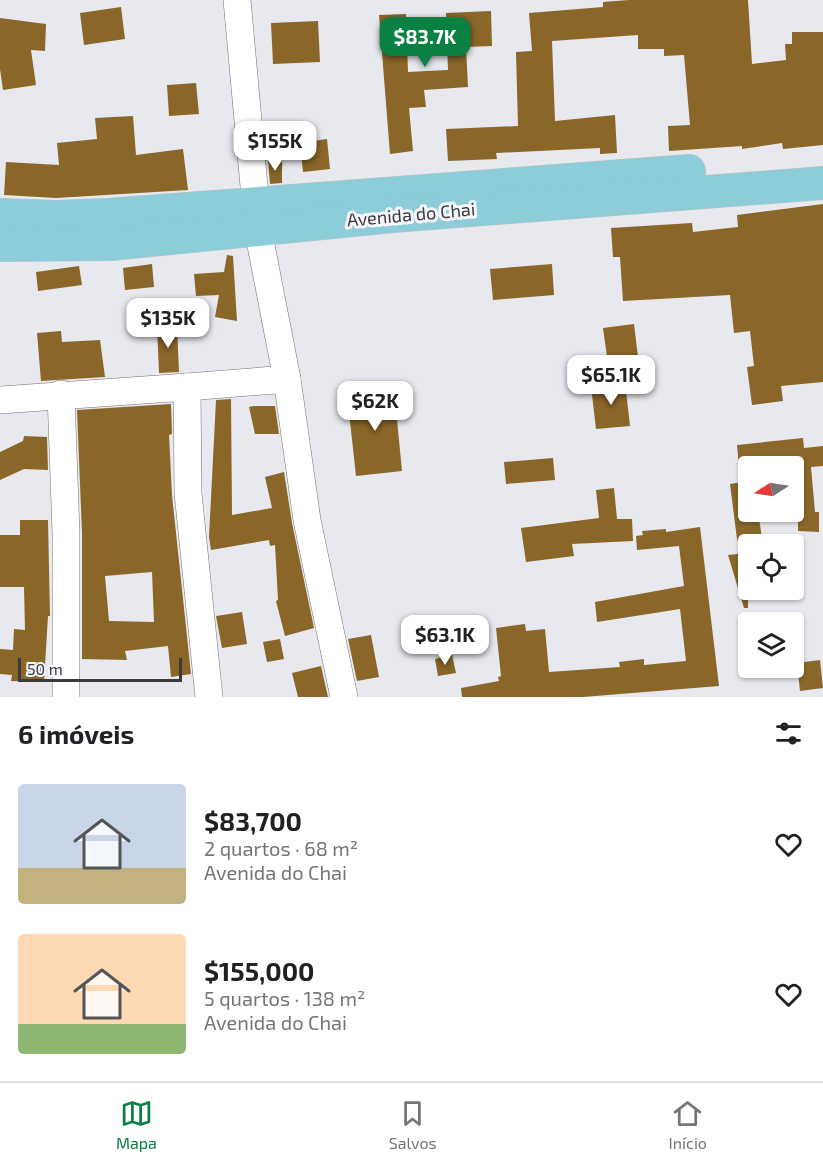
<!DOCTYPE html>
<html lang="pt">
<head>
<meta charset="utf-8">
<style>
  :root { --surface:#fff; --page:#f2f2f2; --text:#202124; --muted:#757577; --line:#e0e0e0; --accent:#0b8043 }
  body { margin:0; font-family:"Exo 2",sans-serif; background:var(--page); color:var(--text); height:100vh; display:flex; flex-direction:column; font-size:22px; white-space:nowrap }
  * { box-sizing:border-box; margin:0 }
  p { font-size:20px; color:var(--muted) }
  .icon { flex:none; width:33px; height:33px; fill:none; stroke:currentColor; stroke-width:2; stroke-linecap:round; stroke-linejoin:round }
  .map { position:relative; height:697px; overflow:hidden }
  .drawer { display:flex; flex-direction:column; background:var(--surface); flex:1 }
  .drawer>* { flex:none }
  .needle { width:39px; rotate:258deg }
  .controls { position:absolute; left:738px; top:456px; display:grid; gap:12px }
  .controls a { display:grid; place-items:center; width:66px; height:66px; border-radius:6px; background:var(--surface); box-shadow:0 2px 4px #0004; font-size:30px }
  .scale { position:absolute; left:18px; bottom:15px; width:164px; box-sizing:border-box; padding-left:6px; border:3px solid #3a3b3d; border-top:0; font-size:16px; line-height:21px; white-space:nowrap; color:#3a3b3d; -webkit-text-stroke:4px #f5f6fc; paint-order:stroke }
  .price { position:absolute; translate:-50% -51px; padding:0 14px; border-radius:12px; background:#fff; color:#222; font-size:20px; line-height:39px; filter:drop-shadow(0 2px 3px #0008) }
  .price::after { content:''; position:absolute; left:50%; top:36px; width:18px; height:14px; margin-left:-9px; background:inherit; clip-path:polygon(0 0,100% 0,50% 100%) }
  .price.active { background:var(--accent); color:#fff }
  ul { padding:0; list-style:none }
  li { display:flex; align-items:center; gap:18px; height:150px; padding:0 18px }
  li span { display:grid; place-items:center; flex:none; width:168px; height:120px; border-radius:6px; color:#555 }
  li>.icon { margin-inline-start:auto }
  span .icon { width:72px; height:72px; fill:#fffc; stroke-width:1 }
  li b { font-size:26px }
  h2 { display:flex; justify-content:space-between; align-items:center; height:72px; padding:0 18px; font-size:26px }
  .tab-bar { display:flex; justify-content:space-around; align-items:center; height:84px; border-top:2px solid var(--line); background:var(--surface); font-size:16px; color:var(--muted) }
  .tab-bar a { display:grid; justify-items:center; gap:3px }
  .tab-bar .active { color:var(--accent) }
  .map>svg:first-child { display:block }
  .building { fill:#8a6628; fill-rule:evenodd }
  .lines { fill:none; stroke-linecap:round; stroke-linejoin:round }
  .minor-casing { stroke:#707276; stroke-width:28 }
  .major-casing { stroke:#c4c4c5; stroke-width:34 }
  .minor { stroke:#fff; stroke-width:27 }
  .major { stroke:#8dcdda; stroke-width:33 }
  .labels { text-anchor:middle; stroke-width:6; stroke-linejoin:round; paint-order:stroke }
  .street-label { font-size:18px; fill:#3a3b3d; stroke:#f5f6fc }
</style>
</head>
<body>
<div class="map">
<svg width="823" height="697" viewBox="0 0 823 697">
  <rect width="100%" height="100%" fill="#e7e9ee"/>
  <g class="building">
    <path d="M629,0h119l4,64 34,-4 -1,-16h7v-12h31v113l-40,4 -1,-6 -40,6v-3l-73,5 -1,-25 22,-1 -6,-70 -20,1v-7h-26v-14l-86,6 3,80 60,-6 2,38 -17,1v-6l-104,5 1,6 -49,2 -2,-32 72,-3 -2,-74 16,-1 -3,-38 74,-6v-5z"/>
    <path d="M121,7l4,32 -41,6 -4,-32z"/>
    <path d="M491,11l1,35 -26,1 2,40 -44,3 2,17 -17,1 4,43 -23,3 -11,-139 27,-1 2,58 40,-2 -2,-57z"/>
    <path d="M0,18l46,6 -1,27 -14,-1 5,35 -33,5 -3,-21z"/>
    <path d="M318,21l2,41 -47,2 -2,-41z"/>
    <path d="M196,83l3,31 -30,2 -2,-31z"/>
    <path d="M133,116l3,39 47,-6 5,41 -132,8 -52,-3 2,-33 53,3 -2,-22 40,-4 -2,-21z"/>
    <path d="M327,139l3,30 -27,3 -3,-29z"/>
    <path d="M268,161h14v22l-12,1z"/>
    <path d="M823,204v178l-42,4 2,15 -31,4 -5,-38 7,-1 -4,-35 -16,2 -4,-38 -107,6 -3,-44h-7l-2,-29 81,-5 1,9 45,-5 -1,-12z"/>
    <path d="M227,255l6,1 4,65 -22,-4 4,-22 -23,1 -2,-22 30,-2z"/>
    <path d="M152,264l2,23 -29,3 -2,-22z"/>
    <path d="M552,264l2,31 -61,5 -3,-31z"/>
    <path d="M79,266l3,19 -44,6 -2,-19z"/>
    <path d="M634,324l6,50 -30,4 -7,-50z"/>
    <path d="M157,326h20l2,46 -20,1z"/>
    <path d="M61,331l1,11 38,-2 5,37 -64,4 -4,-48z"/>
    <path d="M625,382l5,44 -34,3 -5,-43z"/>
    <path d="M394,389l8,82 -46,5 -9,-82z"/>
    <path d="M231,399l1,116 40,-7 -7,-31 19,-5 8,51 22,105 -29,8 -9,-35 2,-1 -3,-55 -5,1 -1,-6 -58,10 -2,-13 7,-137z"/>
    <path d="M171,404l1,30 -3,1 3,60 19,179 -20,3 -3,-31 -43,5 2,9 -45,-1v-126l-5,-123zM152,572l2,50 -45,-1 -4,-45z"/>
    <path d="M253,406h22l4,28h-24l-6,-27z"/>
    <path d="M24,436l23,1 1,33 -24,-1 -24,11v-28l23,-11z"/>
    <path d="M803,438l1,10 19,-2v20l-12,1 4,45h4v20l-21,-1v-16l-4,1v-50h-55l-2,-21z"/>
    <path d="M553,458l2,22 -49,4 -2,-22z"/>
    <path d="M748,481v31h10l5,32h-24l-2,-5 -7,-55z"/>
    <path d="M614,488l3,31h15l1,22 -61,3 2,12 -48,6 -5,-34 78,-10 -3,-28z"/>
    <path d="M20,520h28l2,96h-2l-4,66 -33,-1 1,-6 -12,-1v-25l13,1 1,-21 11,1 -1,-43h-24v-52h20z"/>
    <path d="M700,527l19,159 -136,11h-121l-1,-9 38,-7 -1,-4 3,-1 -5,-48 29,-4 1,7 19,-2 4,43 71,-5 -1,-5 25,-3v6l42,-4 -6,-52 -83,13 -2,-20 89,-16 -5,-40 -42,4 -1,-14 7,-1 -1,-4 24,-2v3z"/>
    <path d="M748,553v55h-4l-16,-53z"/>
    <path d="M242,612l5,32 -25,4 -6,-32z"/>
    <path d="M371,635l8,42 -22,4 -9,-42z"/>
    <path d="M280,639l4,20 -17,3 -4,-20z"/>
    <path d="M452,655l4,18 -18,3 -3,-17z"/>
    <path d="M820,660l3,28 -23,3 -3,-28z"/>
    <path d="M321,666l7,31h-30l-6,-24z"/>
  </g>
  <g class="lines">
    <defs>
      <g id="minor">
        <path d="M237,0l21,230 29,149 20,141 37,177"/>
        <path d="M187,387l100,-8"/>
        <path d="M61,394l5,139v164"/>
        <path d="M0,400l187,-13 1,106 21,204"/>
      </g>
      <g id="major">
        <path d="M0,215l56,2 50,-2 583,-44"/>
        <path d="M0,245l111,-1 282,-28 430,-33"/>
      </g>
    </defs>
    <use href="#minor" class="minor-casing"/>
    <use href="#major" class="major-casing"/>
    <use href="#minor" class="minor"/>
    <use href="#major" class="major"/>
  </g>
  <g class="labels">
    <g class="street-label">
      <text transform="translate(411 215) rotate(-5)" y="6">Avenida do Chai</text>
    </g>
  </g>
</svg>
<div class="controls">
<a><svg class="needle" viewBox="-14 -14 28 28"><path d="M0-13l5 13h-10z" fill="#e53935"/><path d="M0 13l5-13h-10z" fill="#757577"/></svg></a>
<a><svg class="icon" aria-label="locate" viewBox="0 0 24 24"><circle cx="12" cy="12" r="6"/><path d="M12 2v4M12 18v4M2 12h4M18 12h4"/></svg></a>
<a><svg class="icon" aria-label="layers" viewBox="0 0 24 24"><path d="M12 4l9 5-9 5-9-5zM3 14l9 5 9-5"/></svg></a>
</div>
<div class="scale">50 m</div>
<b class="price active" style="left:425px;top:68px">$83.7K</b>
<b class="price" style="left:275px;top:172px">$155K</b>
<b class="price" style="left:168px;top:349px">$135K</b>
<b class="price" style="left:611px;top:406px">$65.1K</b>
<b class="price" style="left:375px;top:432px">$62K</b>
<b class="price" style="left:445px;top:666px">$63.1K</b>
</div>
<section class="drawer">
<h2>6 imóveis<svg class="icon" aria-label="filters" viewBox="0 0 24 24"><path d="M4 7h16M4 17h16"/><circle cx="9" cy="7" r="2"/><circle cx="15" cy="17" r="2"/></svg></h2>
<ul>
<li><span style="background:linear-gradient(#c9d6e8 70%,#c2b280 0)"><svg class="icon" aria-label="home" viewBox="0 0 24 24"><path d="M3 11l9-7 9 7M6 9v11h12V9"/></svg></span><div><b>$83,700</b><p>2 quartos · 68 m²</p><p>Avenida do Chai</p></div><svg class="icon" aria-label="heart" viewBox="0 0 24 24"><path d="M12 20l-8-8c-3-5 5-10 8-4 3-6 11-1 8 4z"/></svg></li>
<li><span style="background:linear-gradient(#ffd9b3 75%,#8fb573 0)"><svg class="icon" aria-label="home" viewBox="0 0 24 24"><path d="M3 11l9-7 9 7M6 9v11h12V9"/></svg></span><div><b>$155,000</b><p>5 quartos · 138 m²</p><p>Avenida do Chai</p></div><svg class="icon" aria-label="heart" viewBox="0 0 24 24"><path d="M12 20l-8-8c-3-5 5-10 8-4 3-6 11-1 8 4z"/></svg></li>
</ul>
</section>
<nav class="tab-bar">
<a class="active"><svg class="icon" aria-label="map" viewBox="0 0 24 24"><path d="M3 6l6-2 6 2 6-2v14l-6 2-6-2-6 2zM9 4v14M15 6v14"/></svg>Mapa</a>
<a><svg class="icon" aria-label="saved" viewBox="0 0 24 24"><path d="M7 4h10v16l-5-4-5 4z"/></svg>Salvos</a>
<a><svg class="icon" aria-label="home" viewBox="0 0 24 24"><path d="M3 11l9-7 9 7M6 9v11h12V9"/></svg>Início</a>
</nav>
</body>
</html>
